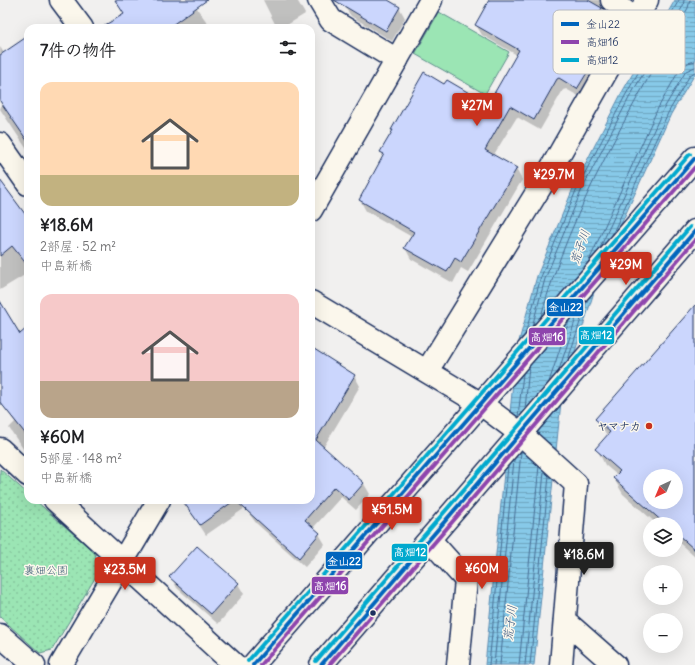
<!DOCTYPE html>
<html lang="ja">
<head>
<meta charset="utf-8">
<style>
  :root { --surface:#fff; --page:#f2f2f2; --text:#202124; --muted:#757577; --accent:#c8321e }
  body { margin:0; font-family:Delius,"Klee One",sans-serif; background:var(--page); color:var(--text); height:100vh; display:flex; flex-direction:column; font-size:15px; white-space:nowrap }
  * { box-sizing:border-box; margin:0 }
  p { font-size:13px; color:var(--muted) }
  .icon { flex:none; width:22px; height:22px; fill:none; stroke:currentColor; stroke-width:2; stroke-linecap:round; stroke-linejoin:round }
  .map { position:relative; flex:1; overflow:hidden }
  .sheet { position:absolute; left:24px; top:24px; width:291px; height:480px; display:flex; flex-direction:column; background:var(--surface); border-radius:12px; box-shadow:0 4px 16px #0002 }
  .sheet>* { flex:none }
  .needle { width:26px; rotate:224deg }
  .fabs { position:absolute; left:643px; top:469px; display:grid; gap:8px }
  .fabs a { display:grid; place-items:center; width:40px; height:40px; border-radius:50%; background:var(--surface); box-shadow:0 4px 16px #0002; font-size:20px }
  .price { position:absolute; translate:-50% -34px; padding:0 9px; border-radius:4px; background:var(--accent); color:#fff; font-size:13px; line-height:26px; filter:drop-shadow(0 1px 2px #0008) }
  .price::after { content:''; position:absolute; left:50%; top:24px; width:12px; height:9px; margin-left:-6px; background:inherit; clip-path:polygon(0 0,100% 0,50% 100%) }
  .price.selected { background:#222; color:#fff }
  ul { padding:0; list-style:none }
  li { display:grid; align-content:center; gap:8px; height:212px; padding:0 16px }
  li span { display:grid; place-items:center; height:124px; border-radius:12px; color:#555 }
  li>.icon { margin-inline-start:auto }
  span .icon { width:72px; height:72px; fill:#fffc; stroke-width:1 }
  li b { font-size:17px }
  h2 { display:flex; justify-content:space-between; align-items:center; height:48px; padding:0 16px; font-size:17px }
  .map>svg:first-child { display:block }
  .grass { fill:url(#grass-dots); stroke:#5b8a89 }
  .garden { fill:#9be5b4; stroke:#5b8a89 }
  .water { fill:url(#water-rules); stroke:#5c8bb1 }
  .shadow { fill:#0003; fill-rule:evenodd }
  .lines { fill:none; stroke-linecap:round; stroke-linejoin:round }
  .shore { stroke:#466d95; stroke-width:1 }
  .building { fill:#cbd6fd; stroke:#1b2f5e; fill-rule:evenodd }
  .street-casing { stroke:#1b2f5e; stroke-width:25 }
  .secondary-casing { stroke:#1b2f5e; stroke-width:25 }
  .street { stroke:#fbf7ec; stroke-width:22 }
  .secondary { stroke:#fbf7ec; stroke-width:22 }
  .bus-1-casing { stroke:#fbf7ec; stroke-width:7 }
  .bus-2-casing { stroke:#fbf7ec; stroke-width:7 }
  .bus-3-casing { stroke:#fbf7ec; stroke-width:7 }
  .bus-1 { stroke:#0065bd; stroke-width:4 }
  .bus-2 { stroke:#8e44ad; stroke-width:4 }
  .bus-3 { stroke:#00a9ce; stroke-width:4 }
  .poi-dot { fill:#c8321e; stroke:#fbf7ec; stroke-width:1.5 }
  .bus-dot { fill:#1b2f5e; stroke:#fbf7ec; stroke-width:1.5 }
  .labels { text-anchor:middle; stroke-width:3; stroke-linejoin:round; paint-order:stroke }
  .poi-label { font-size:11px; font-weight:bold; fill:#1b2f5e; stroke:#fbf7ec; text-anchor:end }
  .park-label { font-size:11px; fill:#3b5c74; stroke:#fbf7ec }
  .water-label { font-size:12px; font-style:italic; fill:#365680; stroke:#fbf7ec }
  .key { fill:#fbf7ec; stroke:#b8bbc1; stroke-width:1 }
  .key-label { font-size:11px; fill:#1b2f5e }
  .line-badge { stroke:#fbf7ec; stroke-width:1.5 }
  .badge-label { font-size:11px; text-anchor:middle; font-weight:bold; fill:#fff }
</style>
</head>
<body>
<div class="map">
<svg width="695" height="665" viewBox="0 0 695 665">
  <defs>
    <pattern id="grass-dots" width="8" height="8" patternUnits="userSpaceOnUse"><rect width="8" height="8" fill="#9be5b4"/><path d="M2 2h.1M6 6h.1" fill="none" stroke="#85c59d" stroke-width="1.8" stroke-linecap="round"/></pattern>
    <pattern id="water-rules" width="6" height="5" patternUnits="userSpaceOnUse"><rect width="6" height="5" fill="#87c9e8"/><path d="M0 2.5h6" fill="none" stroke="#6ea4bf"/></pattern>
  </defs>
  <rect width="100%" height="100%" fill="#f1f0ef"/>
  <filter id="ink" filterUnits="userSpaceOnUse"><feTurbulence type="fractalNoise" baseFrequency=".025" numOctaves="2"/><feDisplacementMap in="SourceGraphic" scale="8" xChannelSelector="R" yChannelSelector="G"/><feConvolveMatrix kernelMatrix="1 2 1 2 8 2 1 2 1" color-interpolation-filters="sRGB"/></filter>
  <g filter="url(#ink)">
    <path class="grass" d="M0,469l28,25v6h7l60,53 3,20 -46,77 -12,3 -40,-36z"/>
    <path class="garden" d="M439,12l70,40 -24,42 -70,-40z"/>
    <path class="water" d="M675,0h20v74l-24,40 -68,150 -41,128 -28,273h-49l31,-313 21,-76 37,-90 47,-92z"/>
    <g class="shadow">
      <path d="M115,0h76l20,28h-96l10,-13z"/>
      <path d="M263,0h34l8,14 -23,14h-5z"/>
      <path d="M348,0h38l13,7 6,11 -13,23 -41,-25 -7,-10z"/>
      <path d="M490,0h122l-4,3 -3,6 3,10 -2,4 8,4 6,11 -36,61 -18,-10 -3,1 -23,40 -23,-13 -24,39 23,13 6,11 -54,92 -7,-4 -8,15 -42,-24 -6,-11 7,-11 -46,-26 -6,-11 24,-43 -3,-5 64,-67 43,20 29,-50 -35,-20 -6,-10z"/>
      <path d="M0,47l4,6 24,-6v104l-28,-42 2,-5 -2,-3z"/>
      <path d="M0,182l28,38v53l-28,17z"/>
      <path d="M0,303l20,32 8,-6v127l-19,-28 6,-6 -15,-20z"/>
      <path d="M695,306v251l-19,-17v-16h-19l-34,-30 -9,-15 3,-4 -12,-10 -8,-16 11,-12 -11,-18zM650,476h26v26h-26z"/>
      <path d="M311,348l43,27 6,11 -37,62 41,36 6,10 -14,16 -15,-13 -28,31 6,6 6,10 -20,23 -49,-44 -11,-15 -39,27 -23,-35h128z"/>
      <path d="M171,577l67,7 6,10 -26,30 -41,-36z"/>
    </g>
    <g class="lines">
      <g class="shore">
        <path d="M612,235l56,-122 22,-38 5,-3"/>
        <path d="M600,248l63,-138 23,-39 9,-4"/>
        <path d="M588,263l70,-155 23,-41 7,-4 7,-2"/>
        <path d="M541,316c31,-110 91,-209 147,-308l2,-8"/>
        <path d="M532,327l13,-48 37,-90 47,-91 54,-92 1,-6"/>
        <path d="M525,335l16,-58 36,-89 48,-92 54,-96"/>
        <path d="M568,360l19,-60"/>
        <path d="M559,370l20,-61"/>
        <path d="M549,382l20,-61"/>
        <path d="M525,410l4,-44"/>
        <path d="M518,417l5,-43"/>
        <path d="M489,665l19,-199"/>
        <path d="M494,665l20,-205"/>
        <path d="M500,665l21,-213"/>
        <path d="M519,665l20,-199"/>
        <path d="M525,665l19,-193"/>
        <path d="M530,665l19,-189"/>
      </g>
    </g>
    <g class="building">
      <path d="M115,0h92l-39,28h-68l24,-14z"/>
      <path d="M334,0h54l12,7 -14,24z"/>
      <path d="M489,0h99l14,8 -5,9 18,10 -38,62 -18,-11 -2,1 -23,41 -24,-14 -25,44 32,18 -56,94 -6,-4 -8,14 -43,-24 10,-16 -55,-32 25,-46 -4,-2 13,-22h-2l33,-58 20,12 3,-4 41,24 31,-54 -44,-25z"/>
      <path d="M28,36v106l-28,-41v-46z"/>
      <path d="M0,180l28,38v48l-16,-20 -12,10z"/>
      <path d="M0,301l20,33 8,-7v110l-28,-35z"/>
      <path d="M695,305v245l-19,-17v-9h-11l-52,-46 7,-7 -25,-22 15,-17 -15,-13zM650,476h26v26h-26z"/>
      <path d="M311,347l44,28 -39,65 48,43 -15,17 -15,-13 -29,33 15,13 -21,25 -64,-58 -35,25 -18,-25h129z"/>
      <path d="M197,546l42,37 -28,31 -42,-37z"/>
    </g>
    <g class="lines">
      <defs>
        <g id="street">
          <path d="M319,0l12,20 66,40"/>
          <path d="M612,0l23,20"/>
          <path d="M0,144l28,40"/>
          <path d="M311,210l120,-210"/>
          <path d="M427,371l117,-190 103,-181"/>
          <path d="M0,449l28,26"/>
          <path d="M55,500l180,165"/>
          <path d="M430,540l36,40 -8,85"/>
          <path d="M565,621l50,44"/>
          <path d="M0,635l34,30"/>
          <path d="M61,665l98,-165"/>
          <path d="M561,665l15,-181"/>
        </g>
        <g id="secondary">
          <path d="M61,0l21,28"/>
          <path d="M311,302l170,102 40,30 55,50"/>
          <path d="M253,665l442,-507"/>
          <path d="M321,665l374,-434"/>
        </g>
      </defs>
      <use href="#street" class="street-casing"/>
      <use href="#secondary" class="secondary-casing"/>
      <use href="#street" class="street"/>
      <use href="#secondary" class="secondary"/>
      <defs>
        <g id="bus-1">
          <path d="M253,665l442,-507"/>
          <path d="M321,665l374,-434"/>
        </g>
        <g id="bus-2">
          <path d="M261,665l434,-498"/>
          <path d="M329,665l366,-425"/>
        </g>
        <g id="bus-3">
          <path d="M248,661l442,-507"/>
          <path d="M316,661l374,-434"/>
        </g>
      </defs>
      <use href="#bus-1" class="bus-1-casing"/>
      <use href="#bus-2" class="bus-2-casing"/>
      <use href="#bus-3" class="bus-3-casing"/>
      <use href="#bus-1" class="bus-1"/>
      <use href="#bus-2" class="bus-2"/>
      <use href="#bus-3" class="bus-3"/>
    </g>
  </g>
  <circle class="poi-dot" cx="649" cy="426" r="4"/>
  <circle class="bus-dot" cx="373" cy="613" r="3.5"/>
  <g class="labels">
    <g class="poi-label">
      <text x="641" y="430">ヤマナカ</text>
    </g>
    <g class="park-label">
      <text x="46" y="574">裏畑公園</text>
    </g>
    <g class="water-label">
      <text transform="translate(580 247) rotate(-71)" y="4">荒子川</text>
      <text transform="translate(510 623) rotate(-83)" y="4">荒子川</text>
    </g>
  </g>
  <rect x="553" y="10" width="132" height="64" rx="6" class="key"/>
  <rect x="561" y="22" width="18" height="4" fill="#0065bd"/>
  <rect x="561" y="40" width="18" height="4" fill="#8e44ad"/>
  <rect x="561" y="58" width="18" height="4" fill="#00a9ce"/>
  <g class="key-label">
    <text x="586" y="28">金山22</text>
    <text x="586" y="46">高畑16</text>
    <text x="586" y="64">高畑12</text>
  </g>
  <g class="line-badge">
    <rect x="546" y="298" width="38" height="19" rx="4" fill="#0065bd"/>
    <rect x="578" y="326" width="37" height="19" rx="4" fill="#00a9ce"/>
    <rect x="528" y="327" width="38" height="19" rx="4" fill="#8e44ad"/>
    <rect x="391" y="543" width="37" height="19" rx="4" fill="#00a9ce"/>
    <rect x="325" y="551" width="38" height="19" rx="4" fill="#0065bd"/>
    <rect x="311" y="576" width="38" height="19" rx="4" fill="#8e44ad"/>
  </g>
  <g class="badge-label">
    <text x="565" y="311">金山22</text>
    <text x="596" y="339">高畑12</text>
    <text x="547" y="341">高畑16</text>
    <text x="410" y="556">高畑12</text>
    <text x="344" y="565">金山22</text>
    <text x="330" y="590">高畑16</text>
  </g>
</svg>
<div class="fabs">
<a><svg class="needle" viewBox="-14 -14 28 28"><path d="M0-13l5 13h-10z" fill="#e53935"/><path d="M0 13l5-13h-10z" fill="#757577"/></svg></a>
<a><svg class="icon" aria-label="layers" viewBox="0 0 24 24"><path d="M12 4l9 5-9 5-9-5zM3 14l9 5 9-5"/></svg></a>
<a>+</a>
<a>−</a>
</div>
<b class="price" style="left:477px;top:127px">¥27M</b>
<b class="price" style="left:554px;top:196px">¥29.7M</b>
<b class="price" style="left:626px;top:286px">¥29M</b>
<b class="price" style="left:392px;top:531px">¥51.5M</b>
<b class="price selected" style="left:584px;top:576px">¥18.6M</b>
<b class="price" style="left:482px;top:590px">¥60M</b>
<b class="price" style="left:125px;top:591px">¥23.5M</b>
<section class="sheet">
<h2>7件の物件<svg class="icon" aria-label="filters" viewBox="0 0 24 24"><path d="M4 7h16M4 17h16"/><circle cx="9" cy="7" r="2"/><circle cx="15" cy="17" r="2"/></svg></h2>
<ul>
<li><span style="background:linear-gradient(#ffd9b3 75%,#c2b280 0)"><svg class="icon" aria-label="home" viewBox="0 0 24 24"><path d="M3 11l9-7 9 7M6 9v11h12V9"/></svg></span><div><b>¥18.6M</b><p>2部屋 · 52 m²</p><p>中島新橋</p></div></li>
<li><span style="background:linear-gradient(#f6c9c9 70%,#b9a48a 0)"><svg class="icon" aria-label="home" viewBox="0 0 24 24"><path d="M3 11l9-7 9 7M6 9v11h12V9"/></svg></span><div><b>¥60M</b><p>5部屋 · 148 m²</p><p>中島新橋</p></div></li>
</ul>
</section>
</div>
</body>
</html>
